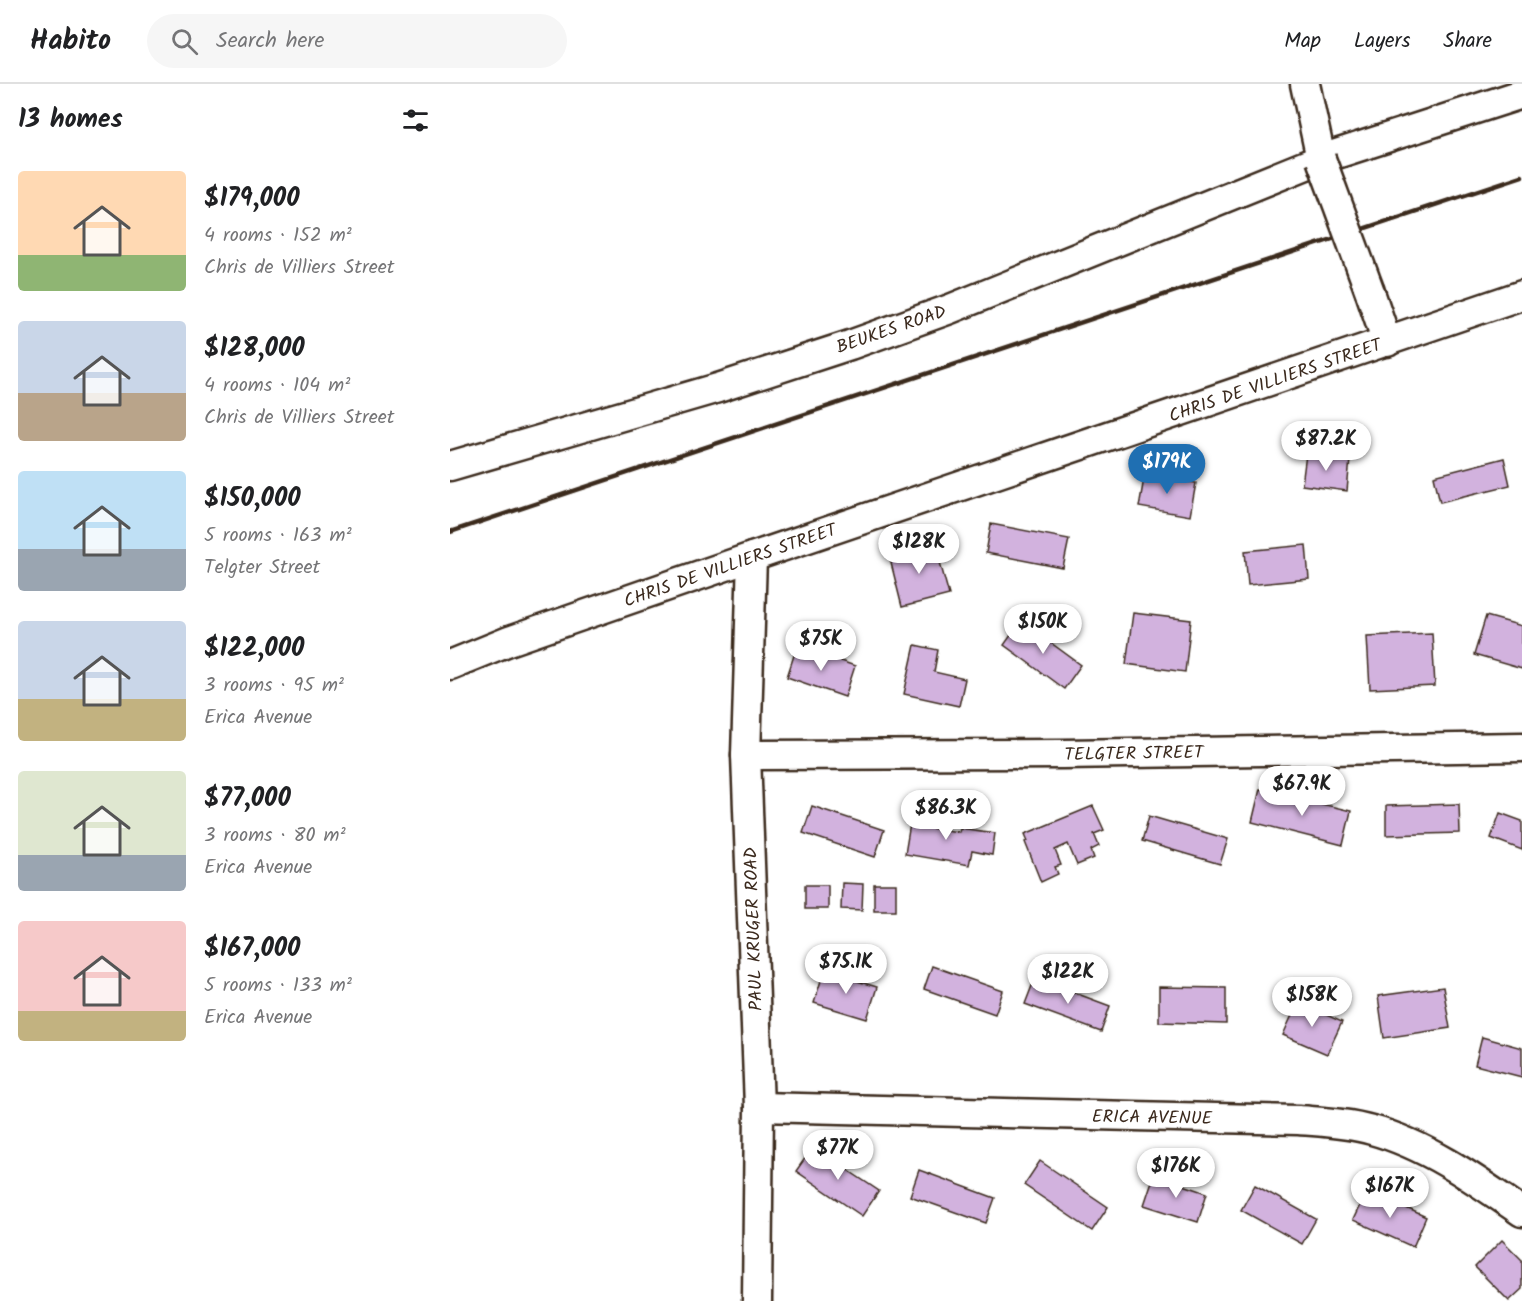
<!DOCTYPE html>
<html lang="en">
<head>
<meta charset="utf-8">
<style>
  :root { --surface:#fff; --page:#f6f6f6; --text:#202124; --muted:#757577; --line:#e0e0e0; --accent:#1f6fb2 }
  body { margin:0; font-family:Kalam,sans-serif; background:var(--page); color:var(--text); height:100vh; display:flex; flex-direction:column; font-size:22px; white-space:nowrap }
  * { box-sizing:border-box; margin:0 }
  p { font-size:20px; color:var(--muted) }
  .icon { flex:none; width:33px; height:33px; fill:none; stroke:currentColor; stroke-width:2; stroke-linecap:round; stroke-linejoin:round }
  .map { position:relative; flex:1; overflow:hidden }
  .drawer { display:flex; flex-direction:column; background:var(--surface); width:450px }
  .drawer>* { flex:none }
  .price { position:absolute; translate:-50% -51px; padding:0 14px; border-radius:21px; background:#fff; color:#222; font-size:20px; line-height:39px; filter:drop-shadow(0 2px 3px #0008) }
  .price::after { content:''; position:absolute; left:50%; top:36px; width:18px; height:14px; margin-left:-9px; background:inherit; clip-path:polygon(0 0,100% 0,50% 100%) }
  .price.active { background:var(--accent); color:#fff }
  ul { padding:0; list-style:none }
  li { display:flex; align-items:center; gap:18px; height:150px; padding:0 18px }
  li span { display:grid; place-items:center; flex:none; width:168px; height:120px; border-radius:6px; color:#555 }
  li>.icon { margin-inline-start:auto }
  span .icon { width:72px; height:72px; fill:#fffc; stroke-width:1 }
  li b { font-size:26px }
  h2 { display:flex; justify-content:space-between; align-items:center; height:72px; padding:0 18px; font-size:26px }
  header { display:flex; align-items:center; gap:36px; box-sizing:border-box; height:84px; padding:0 30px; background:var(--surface); border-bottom:2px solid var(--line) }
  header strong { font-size:28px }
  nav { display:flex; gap:33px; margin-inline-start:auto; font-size:21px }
  .search { width:420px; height:54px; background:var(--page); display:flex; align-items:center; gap:15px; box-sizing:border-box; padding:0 21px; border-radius:33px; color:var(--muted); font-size:22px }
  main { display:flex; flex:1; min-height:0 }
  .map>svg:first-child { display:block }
  .building { fill:#d2b2de; stroke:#3b2a1e; stroke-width:1.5 }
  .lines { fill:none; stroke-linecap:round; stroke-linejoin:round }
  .minor-casing { stroke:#3b2a1e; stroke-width:33 }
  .minor { stroke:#fff; stroke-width:28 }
  .rail { stroke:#3b2a1e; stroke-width:4.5 }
  .minor-bridge-casing { stroke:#3b2a1e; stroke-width:33; stroke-linecap:butt }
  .minor-bridge { stroke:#fff; stroke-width:28 }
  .labels { text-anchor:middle; stroke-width:6; stroke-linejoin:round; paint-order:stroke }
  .street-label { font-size:18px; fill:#3b2a1e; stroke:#fff }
</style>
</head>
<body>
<header>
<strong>Habito</strong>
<div class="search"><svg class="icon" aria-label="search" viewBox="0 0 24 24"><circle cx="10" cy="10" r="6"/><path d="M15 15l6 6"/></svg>Search here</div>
<nav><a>Map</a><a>Layers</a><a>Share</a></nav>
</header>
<main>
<section class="drawer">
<h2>13 homes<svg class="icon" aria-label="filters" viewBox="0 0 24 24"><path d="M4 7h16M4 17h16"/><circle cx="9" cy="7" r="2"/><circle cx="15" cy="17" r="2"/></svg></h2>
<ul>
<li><span style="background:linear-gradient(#ffd9b3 70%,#8fb573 0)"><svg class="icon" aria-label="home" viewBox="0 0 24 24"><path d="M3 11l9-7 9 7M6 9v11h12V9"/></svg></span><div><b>$179,000</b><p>4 rooms · 152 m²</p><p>Chris de Villiers Street</p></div></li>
<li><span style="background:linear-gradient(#c9d6e8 60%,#b9a48a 0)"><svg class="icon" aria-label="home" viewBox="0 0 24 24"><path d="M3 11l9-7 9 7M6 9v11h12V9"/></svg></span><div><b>$128,000</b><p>4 rooms · 104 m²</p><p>Chris de Villiers Street</p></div></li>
<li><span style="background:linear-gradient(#bfe0f5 65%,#9aa5b1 0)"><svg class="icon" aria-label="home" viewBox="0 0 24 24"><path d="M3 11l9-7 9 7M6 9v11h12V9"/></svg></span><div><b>$150,000</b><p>5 rooms · 163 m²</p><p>Telgter Street</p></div></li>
<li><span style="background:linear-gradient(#c9d6e8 65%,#c2b280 0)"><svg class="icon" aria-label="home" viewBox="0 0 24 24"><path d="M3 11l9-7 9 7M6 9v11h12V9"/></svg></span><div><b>$122,000</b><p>3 rooms · 95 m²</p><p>Erica Avenue</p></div></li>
<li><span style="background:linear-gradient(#dfe7d0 70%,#9aa5b1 0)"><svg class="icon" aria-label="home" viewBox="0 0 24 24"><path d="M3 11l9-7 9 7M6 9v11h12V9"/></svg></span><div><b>$77,000</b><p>3 rooms · 80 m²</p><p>Erica Avenue</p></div></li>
<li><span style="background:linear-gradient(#f6c9c9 75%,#c2b280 0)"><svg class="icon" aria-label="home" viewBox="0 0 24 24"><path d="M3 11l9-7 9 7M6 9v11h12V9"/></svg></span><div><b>$167,000</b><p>5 rooms · 133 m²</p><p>Erica Avenue</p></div></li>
</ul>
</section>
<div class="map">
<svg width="1072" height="1217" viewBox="0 0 1072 1217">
  <rect width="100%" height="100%" fill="#fff"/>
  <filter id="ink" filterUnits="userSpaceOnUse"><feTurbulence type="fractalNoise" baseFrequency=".0167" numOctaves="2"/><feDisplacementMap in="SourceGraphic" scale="12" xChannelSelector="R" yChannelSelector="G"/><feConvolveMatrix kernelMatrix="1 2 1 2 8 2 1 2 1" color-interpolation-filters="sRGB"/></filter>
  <g filter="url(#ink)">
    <g class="building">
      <path d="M856,370l44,5 -3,32 -45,-6z"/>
      <path d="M1054,374l6,27 -70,17 -6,-26z"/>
      <path d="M695,389l51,10 -6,33 -51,-9z"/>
      <path d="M541,440l78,15 -6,29 -77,-15z"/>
      <path d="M485,460l14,51 -47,12 -13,-52z"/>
      <path d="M856,461l3,34 -61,6 -3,-34z"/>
      <path d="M683,529l58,7 -6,52 -59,-8z"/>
      <path d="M1036,532l36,10v43l-48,-14z"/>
      <path d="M571,537l60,44 -17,24 -60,-44z"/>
      <path d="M982,549l3,53 -65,3 -3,-53z"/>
      <path d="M465,561l23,5 -4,22 31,7 -6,27 -55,-12z"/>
      <path d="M347,562l58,20 -10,31 -58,-20z"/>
      <path d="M810,705l91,22 -8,34 -91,-23z"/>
      <path d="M1009,720l1,29 -74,2v-29z"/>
      <path d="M362,722l72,24 -9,27 -72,-24z"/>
      <path d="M643,722l11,24 -10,4 5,12 -8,4 3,8 -17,7 -9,-21 -13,6 6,15 -6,2 3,7 -17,8 -16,-40 3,-1 -3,-7z"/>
      <path d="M467,723l17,2 -3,19 28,4 1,-4 35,5 -3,22 -20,-4 -3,14 -64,-11 5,-30 5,1z"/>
      <path d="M1050,729l22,8v29l-31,-12z"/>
      <path d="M699,732l79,23 -8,25 -78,-23z"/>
      <path d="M392,799l21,1 -1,26 -21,-1z"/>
      <rect x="424" y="800" width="22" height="26"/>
      <rect x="355" y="801" width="23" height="24"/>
      <path d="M482,882l71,25 -8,23 -71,-25z"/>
      <path d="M374,887l53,16 -10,32 -53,-16z"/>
      <path d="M585,894l75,28 -9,26 -76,-28z"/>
      <path d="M709,903l67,1v36l-67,-2z"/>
      <path d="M993,903l7,41 -66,10 -6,-42z"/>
      <path d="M848,918l44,20 -15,32 -44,-19z"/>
      <path d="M1032,953l40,11v29l-47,-12z"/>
      <path d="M363,1063l66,44 -17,25 -66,-45z"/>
      <path d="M590,1077l68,46 -16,24 -68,-46z"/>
      <path d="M469,1086l76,28 -9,25 -76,-27z"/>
      <path d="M704,1091l53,18 -9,29 -54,-17z"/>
      <path d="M805,1101l61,34 -14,25 -61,-34z"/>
      <path d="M917,1106l59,27 -13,30 -60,-27z"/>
      <path d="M1052,1156l20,20v29l-13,12 -34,-34z"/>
    </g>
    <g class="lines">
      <defs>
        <g id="minor">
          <path d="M855,0l16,75"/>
          <path d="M920,208l17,50"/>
          <path d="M0,382l268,-78 132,-43 100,-36 371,-150 201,-65"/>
          <path d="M302,473l-6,198 13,352 -2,194"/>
          <path d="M0,581l59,-24 243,-84 770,-262"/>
          <path d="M296,671l317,-1 459,-7"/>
          <path d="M309,1023l540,13c24,2 49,3 73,10 55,15 104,50 150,82"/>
        </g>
      </defs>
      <use href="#minor" class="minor-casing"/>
      <use href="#minor" class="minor"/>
      <path class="rail" d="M0,448l1072,-356"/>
      <defs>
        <path id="minor-bridge" d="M871,75l49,133"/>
      </defs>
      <use href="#minor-bridge" class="minor-bridge-casing"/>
      <use href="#minor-bridge" class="minor-bridge"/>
    </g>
  </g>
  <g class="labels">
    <g class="street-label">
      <text transform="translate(441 245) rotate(-19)" y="6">BEUKES ROAD</text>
      <text transform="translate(825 296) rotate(-19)" y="6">CHRIS DE VILLIERS STREET</text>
      <text transform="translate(280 481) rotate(-19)" y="6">CHRIS DE VILLIERS STREET</text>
      <text transform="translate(684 669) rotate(-1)" y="6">TELGTER STREET</text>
      <text transform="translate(303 845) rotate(-92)" y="6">PAUL KRUGER ROAD</text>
      <text transform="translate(702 1033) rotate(1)" y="6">ERICA AVENUE</text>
    </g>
  </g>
</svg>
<b class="price" style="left:876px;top:388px">$87.2K</b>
<b class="price active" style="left:717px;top:411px">$179K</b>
<b class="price" style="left:469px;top:491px">$128K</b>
<b class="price" style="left:593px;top:571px">$150K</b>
<b class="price" style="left:371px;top:588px">$75K</b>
<b class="price" style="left:852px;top:733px">$67.9K</b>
<b class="price" style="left:496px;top:757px">$86.3K</b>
<b class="price" style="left:396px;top:911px">$75.1K</b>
<b class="price" style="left:618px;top:921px">$122K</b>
<b class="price" style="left:862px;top:944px">$158K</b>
<b class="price" style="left:388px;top:1097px">$77K</b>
<b class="price" style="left:726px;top:1115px">$176K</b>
<b class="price" style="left:940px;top:1135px">$167K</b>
</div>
</main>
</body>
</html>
